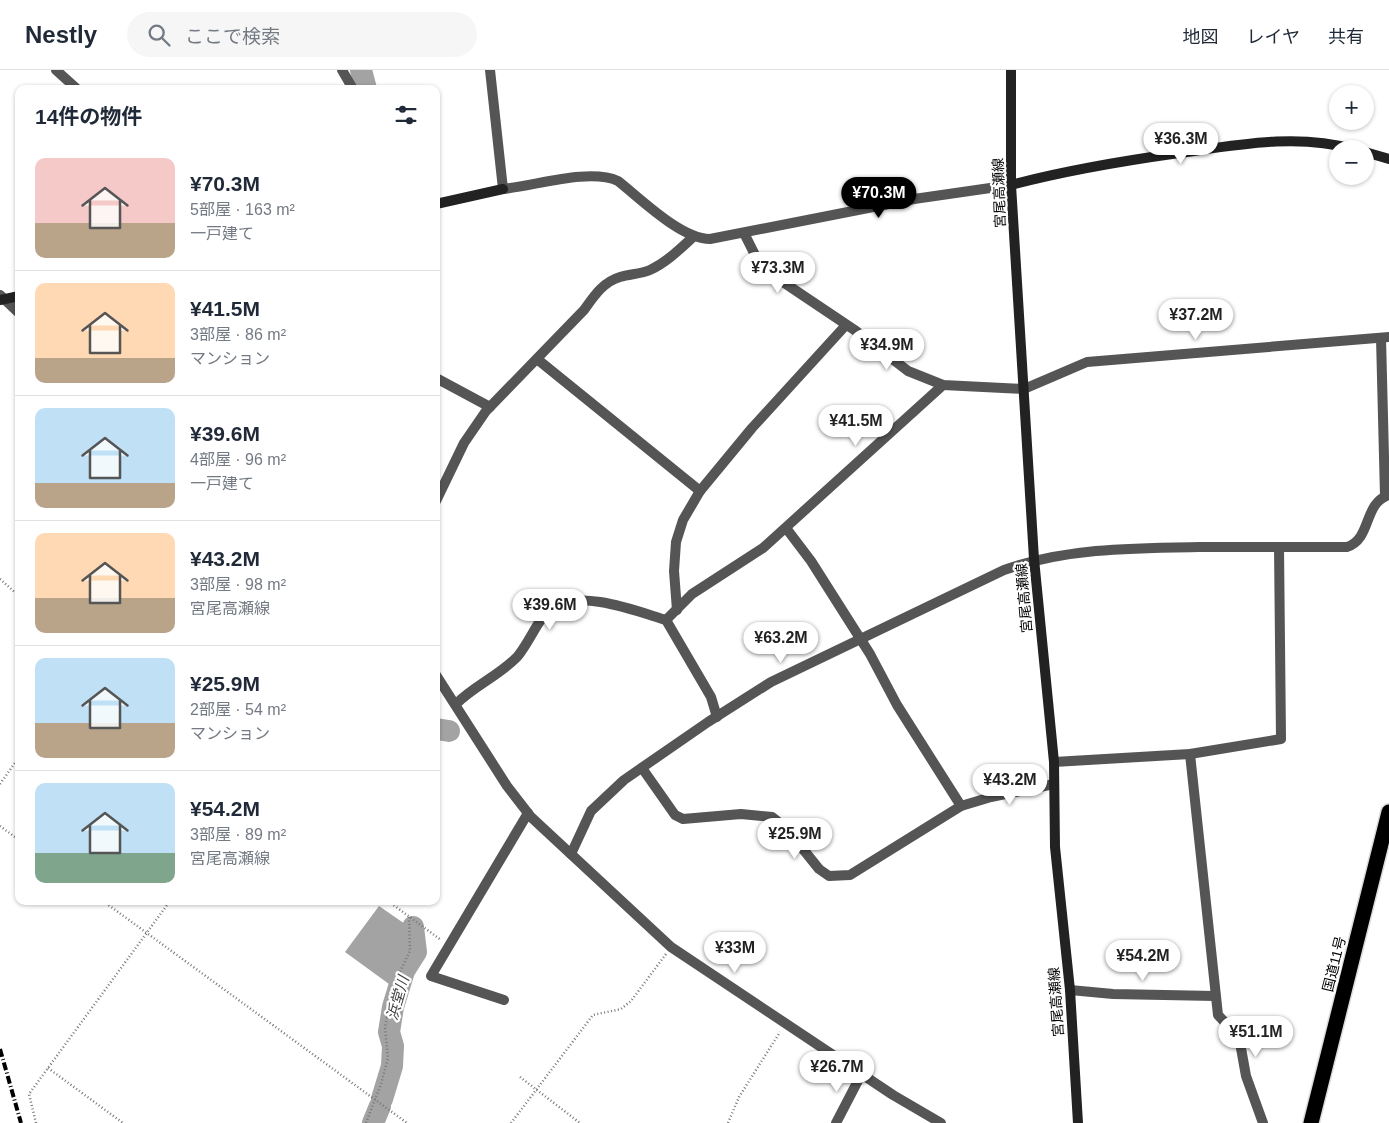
<!DOCTYPE html>
<html lang="ja">
<head>
<meta charset="utf-8">
<style>
  :root { --surface:#fff; --page:#f6f6f7; --text:#1f2937; --muted:#747a83; --line:#e0e1e3; --accent:#000 }
  body { margin:0; font-family:Helvetica,"Noto Sans JP",sans-serif; background:var(--page); color:var(--text); height:100vh; display:flex; flex-direction:column; font-size:19px; white-space:nowrap }
  * { box-sizing:border-box; margin:0 }
  p { font-size:16px; color:var(--muted) }
  .icon { flex:none; width:28px; height:28px; fill:none; stroke:currentColor; stroke-width:2; stroke-linecap:round; stroke-linejoin:round }
  .map { position:relative; flex:1; overflow:hidden }
  .sheet { position:absolute; left:15px; top:15px; width:425px; height:820px; display:flex; flex-direction:column; background:var(--surface); border-radius:10px; box-shadow:0 1px 4px #0004 }
  .sheet>* { flex:none }
  .controls { position:absolute; left:1329px; top:15px; display:grid; gap:10px }
  .controls a { display:grid; place-items:center; width:45px; height:45px; border-radius:50%; background:var(--surface); box-shadow:0 1px 4px #0004; font-size:25px }
  .price { position:absolute; translate:-50% -42px; padding:0 11px; border-radius:18px; background:#fff; color:#222; font-size:16px; line-height:32px; filter:drop-shadow(0 1px 2px #0008) }
  .price::after { content:''; position:absolute; left:50%; top:30px; width:15px; height:11px; margin-left:-8px; background:inherit; clip-path:polygon(0 0,100% 0,50% 100%) }
  .price.on { background:var(--accent); color:#fff }
  ul { padding:0; list-style:none }
  li { display:flex; align-items:center; gap:15px; height:125px; padding:0 20px }
  li+li { border-top:1px solid var(--line) }
  li span { display:grid; place-items:center; flex:none; width:140px; height:100px; border-radius:10px; color:#555 }
  li>.icon { margin-inline-start:auto }
  span .icon { width:60px; height:60px; fill:#fffc; stroke-width:1 }
  li b { font-size:21px }
  h2 { display:flex; justify-content:space-between; align-items:center; height:60px; padding:0 20px; font-size:21px }
  header { display:flex; align-items:center; gap:30px; box-sizing:border-box; height:70px; padding:0 25px; background:var(--surface); border-bottom:1px solid var(--line) }
  header strong { font-size:24px }
  nav { display:flex; gap:28px; margin-inline-start:auto; font-size:18px }
  .search { width:350px; height:45px; background:var(--page); display:flex; align-items:center; gap:12px; box-sizing:border-box; padding:0 18px; border-radius:28px; color:var(--muted); font-size:19px }
  .map>svg:first-child { display:block }
  .water { fill:#a3a3a3 }
  .lines { fill:none; stroke-linecap:round; stroke-linejoin:round }
  .river { stroke:#a3a3a3; stroke-width:22 }
  .highway-casing { stroke:#dbdbdb; stroke-width:18 }
  .path { stroke:#777; stroke-width:2.5; stroke-dasharray:1 2.5; stroke-linecap:butt }
  .street { stroke:#555; stroke-width:10 }
  .secondary { stroke:#222; stroke-width:10 }
  .highway { stroke:#000; stroke-width:15 }
  .rail { stroke:#000; stroke-width:4; stroke-dasharray:8 2.5 1 2.5; stroke-linecap:butt }
  .labels { text-anchor:middle; stroke-width:4.5; stroke-linejoin:round; paint-order:stroke }
  .street-label { font-size:14px; fill:#000; stroke:#fff }
  .water-label { font-size:15px; font-style:italic; fill:#444; stroke:#fff }
</style>
</head>
<body>
<header>
<strong>Nestly</strong>
<div class="search"><svg class="icon" aria-label="search" viewBox="0 0 24 24"><circle cx="10" cy="10" r="6"/><path d="M15 15l6 6"/></svg>ここで検索</div>
<nav><a>地図</a><a>レイヤ</a><a>共有</a></nav>
</header>
<div class="map">
<svg width="1389" height="1053" viewBox="0 0 1389 1053">
  <rect width="100%" height="100%" fill="#fff"/>
  <path class="water" d="M379,836l26,18 1,28 -17,32 -44,-32z"/>
  <g class="lines">
    <g class="river">
      <path d="M361,0l5,19"/>
      <path d="M436,659l13,2"/>
      <path d="M382,1029l10,-33 1,-20 -4,-14 4,-25 11,-36 12,-19 -3,-25"/>
      <path d="M373,1053l7,-17"/>
    </g>
    <defs>
      <path id="highway" d="M1311,1053l78,-311"/>
    </defs>
    <use href="#highway" class="highway-casing"/>
    <g class="path">
      <path d="M0,509l19,17"/>
      <path d="M0,714l19,-27"/>
      <path d="M0,756l19,14"/>
      <path d="M103,831l304,222"/>
      <path d="M388,831l53,39"/>
      <path d="M48,998l75,55"/>
      <path d="M520,1007l60,46"/>
      <path d="M36,1053l-7,-29 141,-193"/>
      <path d="M366,1053l15,-39 7,-26 -3,-31 9,-43 16,-33 -1,-34"/>
      <path d="M511,1053l82,-108 28,-6 10,-8 35,-47"/>
      <path d="M728,1053l11,-26 41,-65"/>
    </g>
    <g class="street">
      <path d="M56,0l21,19"/>
      <path d="M342,0l11,19"/>
      <path d="M490,0l13,119c32,-3 86,-21 115,-8 23,18 63,58 92,58l204,-40 97,-14"/>
      <path d="M744,163l12,24 21,21 79,53 52,40 35,14 81,4 63,-27 302,-25"/>
      <path d="M0,225l19,18"/>
      <path d="M1381,268l4,158"/>
      <path d="M537,289l163,132"/>
      <path d="M436,308l54,29"/>
      <path d="M436,431l28,-58 22,-32 98,-101c10,-14 19,-28 36,-33 10,-3 21,-3 30,-7 17,-8 30,-21 43,-33"/>
      <path d="M786,458l25,33 59,93 27,51 64,101"/>
      <path d="M677,540l-3,-39 2,-29 7,-22 17,-29 52,-63 94,-103"/>
      <path d="M666,550l26,-26 71,-46 180,-163"/>
      <path d="M436,605l71,111 24,31 140,130 222,148 48,28"/>
      <path d="M456,634c18,-18 42,-28 60,-46 11,-11 24,-43 35,-50 30,-19 85,3 115,12l45,77 6,20"/>
      <path d="M1190,684l28,261 21,22 7,39 17,47"/>
      <path d="M1054,692l136,-8 91,-15 -2,-192"/>
      <path d="M642,698l33,47 8,4 58,-5 31,3 14,11 33,41 10,7 21,-1 111,-69 30,-9 63,-13"/>
      <path d="M571,784l20,-43 33,-31 84,-58 63,-40 233,-112c62,-22 129,-22 195,-23 49,0 98,0 148,0 25,-8 16,-44 42,-52"/>
      <path d="M1070,920l43,4 102,2"/>
      <path d="M504,930l-73,-24 97,-163"/>
      <path d="M836,1053l26,-50"/>
    </g>
    <g class="secondary">
      <path d="M1011,0v115l23,374 20,203 1,85 15,143 8,133"/>
      <path d="M1365,82l24,7"/>
      <path d="M1011,115c56,-15 111,-24 168,-32 57,-8 118,-20 174,-4"/>
      <path d="M436,134l67,-15"/>
      <path d="M0,230l19,-4"/>
    </g>
    <use href="#highway" class="highway"/>
    <path class="rail" d="M0,979l21,74"/>
  </g>
  <g class="labels">
    <g class="street-label">
      <text transform="translate(999 123) rotate(-92)" y="5">宮尾高瀬線</text>
      <text transform="translate(1024 528) rotate(-95)" y="5">宮尾高瀬線</text>
      <text transform="translate(1334 894) rotate(-76)" y="5">国道11号</text>
      <text transform="translate(1056 932) rotate(-94)" y="5">宮尾高瀬線</text>
    </g>
    <g class="water-label">
      <text transform="translate(398 928) rotate(-74)" y="5">浜堂川</text>
    </g>
  </g>
</svg>
<div class="controls">
<a>+</a>
<a>−</a>
</div>
<b class="price" style="left:1181px;top:95px">¥36.3M</b>
<b class="price on" style="left:879px;top:149px">¥70.3M</b>
<b class="price" style="left:778px;top:224px">¥73.3M</b>
<b class="price" style="left:1196px;top:271px">¥37.2M</b>
<b class="price" style="left:887px;top:301px">¥34.9M</b>
<b class="price" style="left:856px;top:377px">¥41.5M</b>
<b class="price" style="left:550px;top:561px">¥39.6M</b>
<b class="price" style="left:781px;top:594px">¥63.2M</b>
<b class="price" style="left:1010px;top:736px">¥43.2M</b>
<b class="price" style="left:795px;top:790px">¥25.9M</b>
<b class="price" style="left:735px;top:904px">¥33M</b>
<b class="price" style="left:1143px;top:912px">¥54.2M</b>
<b class="price" style="left:1256px;top:988px">¥51.1M</b>
<b class="price" style="left:837px;top:1023px">¥26.7M</b>
<section class="sheet">
<h2>14件の物件<svg class="icon" aria-label="filters" viewBox="0 0 24 24"><path d="M4 7h16M4 17h16"/><circle cx="9" cy="7" r="2"/><circle cx="15" cy="17" r="2"/></svg></h2>
<ul>
<li><span style="background:linear-gradient(#f6c9c9 65%,#b9a48a 0)"><svg class="icon" aria-label="home" viewBox="0 0 24 24"><path d="M3 11l9-7 9 7M6 9v11h12V9"/></svg></span><div><b>¥70.3M</b><p>5部屋 · 163 m²</p><p>一戸建て</p></div></li>
<li><span style="background:linear-gradient(#ffd9b3 75%,#b9a48a 0)"><svg class="icon" aria-label="home" viewBox="0 0 24 24"><path d="M3 11l9-7 9 7M6 9v11h12V9"/></svg></span><div><b>¥41.5M</b><p>3部屋 · 86 m²</p><p>マンション</p></div></li>
<li><span style="background:linear-gradient(#bfe0f5 75%,#b9a48a 0)"><svg class="icon" aria-label="home" viewBox="0 0 24 24"><path d="M3 11l9-7 9 7M6 9v11h12V9"/></svg></span><div><b>¥39.6M</b><p>4部屋 · 96 m²</p><p>一戸建て</p></div></li>
<li><span style="background:linear-gradient(#ffd9b3 65%,#b9a48a 0)"><svg class="icon" aria-label="home" viewBox="0 0 24 24"><path d="M3 11l9-7 9 7M6 9v11h12V9"/></svg></span><div><b>¥43.2M</b><p>3部屋 · 98 m²</p><p>宮尾高瀬線</p></div></li>
<li><span style="background:linear-gradient(#bfe0f5 65%,#b9a48a 0)"><svg class="icon" aria-label="home" viewBox="0 0 24 24"><path d="M3 11l9-7 9 7M6 9v11h12V9"/></svg></span><div><b>¥25.9M</b><p>2部屋 · 54 m²</p><p>マンション</p></div></li>
<li><span style="background:linear-gradient(#bfe0f5 70%,#7fa58c 0)"><svg class="icon" aria-label="home" viewBox="0 0 24 24"><path d="M3 11l9-7 9 7M6 9v11h12V9"/></svg></span><div><b>¥54.2M</b><p>3部屋 · 89 m²</p><p>宮尾高瀬線</p></div></li>
</ul>
</section>
</div>
</body>
</html>
